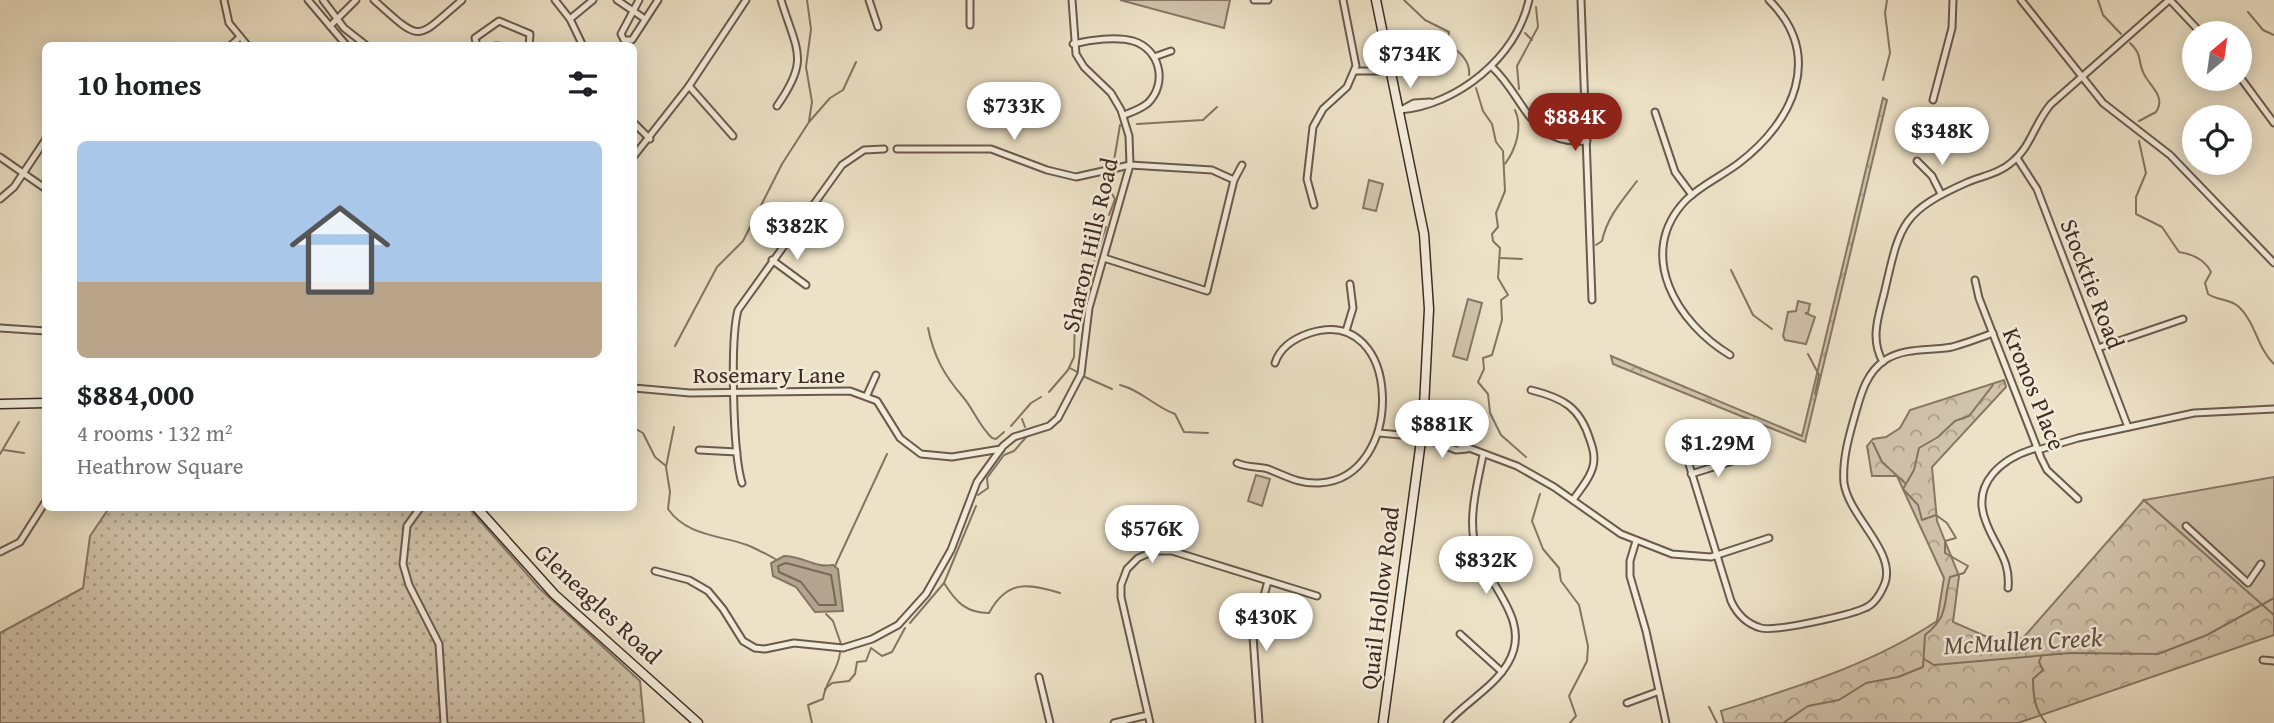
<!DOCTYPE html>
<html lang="en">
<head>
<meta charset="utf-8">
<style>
  :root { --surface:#fff; --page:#f2f2f2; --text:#202124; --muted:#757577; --accent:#8f2418 }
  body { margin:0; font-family:"Gentium Book Plus",serif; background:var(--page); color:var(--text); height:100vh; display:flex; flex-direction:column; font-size:26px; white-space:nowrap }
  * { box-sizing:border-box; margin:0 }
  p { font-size:23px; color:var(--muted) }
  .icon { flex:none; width:38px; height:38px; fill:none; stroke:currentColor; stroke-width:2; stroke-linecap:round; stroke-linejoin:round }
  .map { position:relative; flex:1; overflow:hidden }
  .sheet { position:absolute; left:42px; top:42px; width:595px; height:469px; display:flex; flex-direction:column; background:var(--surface); border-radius:10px; box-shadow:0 4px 18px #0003 }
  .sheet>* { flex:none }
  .needle { width:46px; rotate:29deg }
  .tools { position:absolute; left:2182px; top:21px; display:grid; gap:14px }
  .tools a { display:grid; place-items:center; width:70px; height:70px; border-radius:50%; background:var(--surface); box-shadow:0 4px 18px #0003; font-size:35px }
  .price { position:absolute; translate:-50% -60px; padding:0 16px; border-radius:24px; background:#fff; color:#222; font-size:23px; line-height:46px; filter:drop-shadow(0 2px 4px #0008) }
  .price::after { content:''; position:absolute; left:50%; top:42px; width:21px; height:16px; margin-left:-10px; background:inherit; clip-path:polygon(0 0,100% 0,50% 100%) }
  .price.current { background:var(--accent); color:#fff }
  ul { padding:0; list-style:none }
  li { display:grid; align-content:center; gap:14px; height:371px; padding:0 35px }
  li span { display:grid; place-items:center; height:217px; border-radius:10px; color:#555 }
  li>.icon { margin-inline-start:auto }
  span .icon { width:126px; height:126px; fill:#fffc; stroke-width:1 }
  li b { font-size:30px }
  h2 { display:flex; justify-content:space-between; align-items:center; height:84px; padding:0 35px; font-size:30px }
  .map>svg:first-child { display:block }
  .grass { fill:url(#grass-dots); stroke:#876; stroke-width:2 }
  .forest { fill:url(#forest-crowns); stroke:#876; stroke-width:2 }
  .green { fill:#d0c3ab; stroke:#876; stroke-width:2 }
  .water { fill:#b2a48f; stroke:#847463; stroke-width:2 }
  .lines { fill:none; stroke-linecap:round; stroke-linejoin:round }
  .shore { stroke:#796858; stroke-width:2 }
  .stream { stroke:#847463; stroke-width:2 }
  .street-casing { stroke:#6b594b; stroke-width:9 }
  .secondary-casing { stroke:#402b22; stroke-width:11 }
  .street { stroke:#f3ecdb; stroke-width:5 }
  .secondary { stroke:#f3ecdb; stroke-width:8 }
  .labels { text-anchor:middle; stroke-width:5; stroke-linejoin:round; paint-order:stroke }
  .street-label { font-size:24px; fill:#402b22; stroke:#f3ecdb }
  .water-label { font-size:26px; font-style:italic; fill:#624f43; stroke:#f3ecdb }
</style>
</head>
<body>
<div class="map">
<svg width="2274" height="723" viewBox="0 0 2274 723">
  <defs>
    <pattern id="grass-dots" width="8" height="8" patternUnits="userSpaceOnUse" patternTransform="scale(1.75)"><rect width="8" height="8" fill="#d0c3ab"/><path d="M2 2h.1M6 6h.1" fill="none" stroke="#aa9f8b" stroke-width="1.8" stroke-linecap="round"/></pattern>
    <pattern id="forest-crowns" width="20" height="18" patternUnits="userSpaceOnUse" patternTransform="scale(1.75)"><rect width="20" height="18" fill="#d0c3ab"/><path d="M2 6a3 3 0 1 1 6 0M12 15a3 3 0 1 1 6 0" fill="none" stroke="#aa9f8b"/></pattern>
  </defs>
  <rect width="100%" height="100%" fill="#ede2c7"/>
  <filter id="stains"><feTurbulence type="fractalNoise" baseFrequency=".00286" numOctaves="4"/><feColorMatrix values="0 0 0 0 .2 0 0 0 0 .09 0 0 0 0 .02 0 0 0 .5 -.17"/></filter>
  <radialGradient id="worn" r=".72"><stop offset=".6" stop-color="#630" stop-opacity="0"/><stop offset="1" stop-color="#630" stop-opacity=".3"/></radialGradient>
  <path class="grass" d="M109,508h360l70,80 101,93 4,42h-644v-90l83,-45 7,-52z"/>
  <g class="forest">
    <path d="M1883,98l4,2 -82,342 -192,-78 -2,-8 191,80z"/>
    <path d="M2004,380l2,7 -74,80 5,54 22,55 -6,46 41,18 29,-2 121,-138 130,115v20l-256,88h-294l-3,-12c75,-24 150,-46 216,-90l7,-43 -47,-102h-25l-5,-30 6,-7 13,-2 14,-9 10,-18z"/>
  </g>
  <g class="green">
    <path d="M1120,0h110l-6,28z"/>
    <path d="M1369,180l14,4 -7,27 -13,-3z"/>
    <path d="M1468,299l14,4 -15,57 -14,-4z"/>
    <path d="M1798,301l12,3 -2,9h-3l10,4 -9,27 -21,-4 -2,-4 5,-24 8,-1z"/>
    <path d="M1256,475l14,4 -8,27 -14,-5z"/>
    <path d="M2274,477v138l-130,-115z"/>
  </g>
  <path class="water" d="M784,556c19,0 30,12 49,9l5,4 5,42 -28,1 -19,-25 -23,-11 -2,-13z"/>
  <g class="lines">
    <path class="shore" d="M786,563l45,12 5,30h-17l-18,-23 -22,-10 -1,-6z"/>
    <g class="stream">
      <path d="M807,0l4,29 -5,38 6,35 -3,19"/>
      <path d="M1404,0l21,20 24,12 -2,11c10,7 24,17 22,32"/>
      <path d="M2098,0l5,15 18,19"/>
      <path d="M2248,12l15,18 11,5"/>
      <path d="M1525,33l7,7"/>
      <path d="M2130,43c13,13 7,15 13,29 5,13 24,24 13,40l-17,9"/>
      <path d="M1883,80l7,-27 -5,-40 2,-13"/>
      <path d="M1476,88l7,23 9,13 4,18 7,9 2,40 -9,22 2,14 -6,7 1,7 7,7 -2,30 10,17 -7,5 1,20 -10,35 -9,3 1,11 -6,13 10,12 2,19 11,22 25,22"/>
      <path d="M1519,89l-2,-23 21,-39 -2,-20"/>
      <path d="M1137,124l66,-4 14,-13"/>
      <path d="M2139,141l7,32 -10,24v17l26,13 17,25c13,2 26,8 32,20l-6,11 3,11c9,7 22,4 31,13 17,16 18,41 35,57"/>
      <path d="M1114,161l6,-36"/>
      <path d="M1505,164c11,-15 18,-37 10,-54"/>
      <path d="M1109,215l6,-16 -7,-12 5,-14"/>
      <path d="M1596,245l6,-4c5,-24 20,-40 35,-60"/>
      <path d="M1501,258l21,1"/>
      <path d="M1731,270l22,45 19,14"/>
      <path d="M928,328c6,29 16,47 35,69 11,13 16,29 29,41l4,1 8,-7"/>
      <path d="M675,346l42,-79 26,-26 39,-77 27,-42 21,-24 13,-8 13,-28"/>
      <path d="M1808,354l11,21 -4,19"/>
      <path d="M1070,368l7,4"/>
      <path d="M1085,377l27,12"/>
      <path d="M44,384l2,-1"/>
      <path d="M1120,385c21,5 35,22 55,29l9,18 24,1"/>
      <path d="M1049,392l19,-22 6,-13 1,-40 31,-90"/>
      <path d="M1022,419l3,8"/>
      <path d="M1011,426l20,-23 10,-6"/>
      <path d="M674,427l-8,40 4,25 -2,17c19,27 51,26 79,36 10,4 21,10 30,15"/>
      <path d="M634,428l9,5 12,24 11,9"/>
      <path d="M1873,443l9,19 23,21"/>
      <path d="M4,450l20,3"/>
      <path d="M0,454l19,-32"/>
      <path d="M1540,494l-8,27 11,28 16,19 2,13 18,24 9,41 -1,15 -18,35 7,20 -6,7"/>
      <path d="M978,495l10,-7 -1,-10 17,-23 10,-4 14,-16"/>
      <path d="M835,566l52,-112"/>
      <path d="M944,583c12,19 22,30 45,30 18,-33 38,-30 71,-20"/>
      <path d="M826,614l7,7 8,23"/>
      <path d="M910,623l34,-40 32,-77"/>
      <path d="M2041,657l-2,5 4,8 -10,9c0,17 2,31 13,44"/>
      <path d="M1924,659l10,6 136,-12 88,1 49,-19 67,-37"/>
      <path d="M825,689l7,-6 17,-2 6,-7 2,-12 9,-1 5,-13 11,8 10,-4 13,-24"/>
      <path d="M1709,707l8,16"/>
      <path d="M812,723l-4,-18 15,-6c2,-17 15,-28 17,-46"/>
      <path d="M1783,723l25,-17 31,-6 27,-17 32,-6 25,-10 2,-32c24,-19 18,-30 25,-58l14,-4 4,-7 -23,-13v-12l11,-3 -9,-15 -11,-8 -14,5 -4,-15 -15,-16 11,-19 5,-22 19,-11 17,-16 14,-5 24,-31"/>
    </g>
    <defs>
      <g id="street">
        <path d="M224,0l5,23 19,23"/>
        <path d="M308,0l39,46"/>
        <path d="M323,0l21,28 23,18"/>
        <path d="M374,0c49,44 41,40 88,0"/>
        <path d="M555,0l15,19 13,27"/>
        <path d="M617,0l28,19"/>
        <path d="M639,0l-18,34 3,6h8l26,-40"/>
        <path d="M869,0l9,27"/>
        <path d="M1254,0h14"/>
        <path d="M1581,0l11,300"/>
        <path d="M2021,0l82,103 67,52 104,108"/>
        <path d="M2170,0l31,33"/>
        <path d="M570,19l23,-19"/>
        <path d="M970,25v-25"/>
        <path d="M330,26l26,-26"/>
        <path d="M1073,44c17,-4 44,-8 60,-3 27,8 35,42 15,62 -7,6 -16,9 -24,12"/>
        <path d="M230,46l10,-9"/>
        <path d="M477,46l-2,-8 24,-17 31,13 -1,12"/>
        <path d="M496,46h2"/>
        <path d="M1154,57l17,-6"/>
        <path d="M1492,67c33,30 37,79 95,74"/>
        <path d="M1355,71h36"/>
        <path d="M2240,77l34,46"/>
        <path d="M689,86l44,50"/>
        <path d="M1933,100l19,-72 1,-28"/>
        <path d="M777,106c33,-47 20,-54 4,-106"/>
        <path d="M1400,110c57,-5 116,-52 129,-110"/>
        <path d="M1401,110l13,-7 16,-1"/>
        <path d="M1655,112l20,60 17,23"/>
        <path d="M634,123l16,16"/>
        <path d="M897,149h94l56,21 29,7 54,-12 82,5 22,10"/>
        <path d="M634,156l55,-70 57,-86"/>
        <path d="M0,157l46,32"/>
        <path d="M2017,158l20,31 91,238"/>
        <path d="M1917,161l15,15 9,18"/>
        <path d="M0,199l14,-12 32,-48"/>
        <path d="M1314,205l-7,-26 6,-52 10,-18 24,-22 9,-21 -13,-66"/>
        <path d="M1104,258l103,33 27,-111 8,-15"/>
        <path d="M772,260l34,25"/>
        <path d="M1975,280l4,18 62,160 6,12 31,29"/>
        <path d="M0,328l46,3"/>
        <path d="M1346,331l7,-23 -3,-24"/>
        <path d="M2098,348l85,-29"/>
        <path d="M1730,355c-52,-31 -96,-101 -44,-155 15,-15 36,-24 53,-37 54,-41 86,-107 30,-163"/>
        <path d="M1883,362c-13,-22 -5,-45 1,-68 16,-69 16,-82 84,-112 15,-6 32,-9 44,-20 19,-15 23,-40 39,-58l118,-104"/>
        <path d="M634,388l56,5 160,-2 27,10 23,37 21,16 31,3 49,-8"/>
        <path d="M1531,390c32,8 49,17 59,50 4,11 6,21 1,32 -4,10 -12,19 -18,28"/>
        <path d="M867,395l9,-20"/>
        <path d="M1379,433l66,6 72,27 37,21 67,47 51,20 39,3 58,-19"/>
        <path d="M1421,437l35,13 11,-1"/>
        <path d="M1683,437l1,11 47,153c6,13 16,23 30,27 15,4 89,-13 104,-20 10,-4 16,-15 20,-25 11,-32 -36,-66 -41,-100 -2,-23 5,-47 11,-68 6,-21 11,-42 30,-55 20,-13 46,-9 67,-13 14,-4 28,-9 41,-14"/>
        <path d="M699,450l38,2"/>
        <path d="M2038,450l40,-12 116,-25 80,-4"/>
        <path d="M1237,463c11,5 21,3 31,6 18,7 31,15 51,14 88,-4 84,-180 -9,-150 -15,5 -30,14 -35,30"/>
        <path d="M1691,474l45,-14"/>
        <path d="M742,483c-9,-29 -12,-143 -4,-173l104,-145 22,-15 20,-1"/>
        <path d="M420,508l-13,18 -4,38 6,21 30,59 5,79"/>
        <path d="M2186,526l62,57 13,-19"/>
        <path d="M1636,541l-6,20v15l16,55 20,92"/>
        <path d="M0,552l20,-10 26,-41"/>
        <path d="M655,571l34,9 19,11 15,18 20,32 12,7 10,1 29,-6 49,5 29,-9 26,-14 28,-31 25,-44 26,-68 26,-36 11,-9 35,-11 9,-8 23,-44 8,-66 41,-143 -1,-29 -8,-26 -10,-17 -27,-26 -8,-13 -4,-54"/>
        <path d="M2008,588c3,-28 -13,-41 -22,-66 -16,-40 18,-65 51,-74"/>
        <path d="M1460,634l42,38"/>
        <path d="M2263,660l11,1"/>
        <path d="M1039,677l11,46"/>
        <path d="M1627,703l30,-11"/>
        <path d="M1114,723l34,-8"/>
        <path d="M1150,723l-29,-126v-12l6,-16 11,-11 16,-7h18l145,45"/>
        <path d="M1259,723l-6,-87 15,-55"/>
        <path d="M1447,723c18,-20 47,-36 61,-60 27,-45 -27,-82 -34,-123 -5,-27 4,-59 9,-85"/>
      </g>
      <g id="secondary">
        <path d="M1376,0l48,234 5,75 -6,117 -40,297"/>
        <path d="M0,404l46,-1"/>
        <path d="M477,508l77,86 144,129"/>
      </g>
    </defs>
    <use href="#street" class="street-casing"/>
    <use href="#secondary" class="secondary-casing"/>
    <use href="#street" class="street"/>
    <use href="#secondary" class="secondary"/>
  </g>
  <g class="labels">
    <g class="street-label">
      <text transform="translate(1090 245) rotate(-77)" y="8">Sharon Hills Road</text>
      <text transform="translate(2092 284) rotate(69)" y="8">Stocktie Road</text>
      <text x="769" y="383">Rosemary Lane</text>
      <text transform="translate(2034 389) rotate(68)" y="8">Kronos Place</text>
      <text transform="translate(1380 598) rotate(-83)" y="8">Quail Hollow Road</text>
      <text transform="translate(598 604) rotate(43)" y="8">Gleneagles Road</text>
    </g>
    <g class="water-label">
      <text transform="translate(2023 641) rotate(-3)" y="9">McMullen Creek</text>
    </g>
  </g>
  <rect width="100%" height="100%" filter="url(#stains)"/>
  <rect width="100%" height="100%" fill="url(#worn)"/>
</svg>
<div class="tools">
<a><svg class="needle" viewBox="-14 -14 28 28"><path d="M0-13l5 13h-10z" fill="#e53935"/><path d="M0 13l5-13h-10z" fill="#757577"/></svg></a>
<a><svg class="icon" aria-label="locate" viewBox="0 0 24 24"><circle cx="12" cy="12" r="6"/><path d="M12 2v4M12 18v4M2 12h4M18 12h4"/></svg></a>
</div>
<b class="price" style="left:1410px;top:90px">$734K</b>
<b class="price" style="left:1014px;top:142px">$733K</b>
<b class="price current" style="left:1575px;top:153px">$884K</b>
<b class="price" style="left:1942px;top:167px">$348K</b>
<b class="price" style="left:797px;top:262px">$382K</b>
<b class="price" style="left:1442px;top:460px">$881K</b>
<b class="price" style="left:1718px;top:479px">$1.29M</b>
<b class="price" style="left:1152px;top:565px">$576K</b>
<b class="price" style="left:1486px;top:596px">$832K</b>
<b class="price" style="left:1266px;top:653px">$430K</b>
<section class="sheet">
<h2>10 homes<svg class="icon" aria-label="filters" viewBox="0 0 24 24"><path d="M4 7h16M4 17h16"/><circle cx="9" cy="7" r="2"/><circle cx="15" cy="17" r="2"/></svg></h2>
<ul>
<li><span style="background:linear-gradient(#a9c7e8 65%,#b9a48a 0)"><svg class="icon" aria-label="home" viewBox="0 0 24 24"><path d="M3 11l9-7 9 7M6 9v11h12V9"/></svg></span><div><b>$884,000</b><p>4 rooms · 132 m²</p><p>Heathrow Square</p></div></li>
</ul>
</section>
</div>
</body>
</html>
